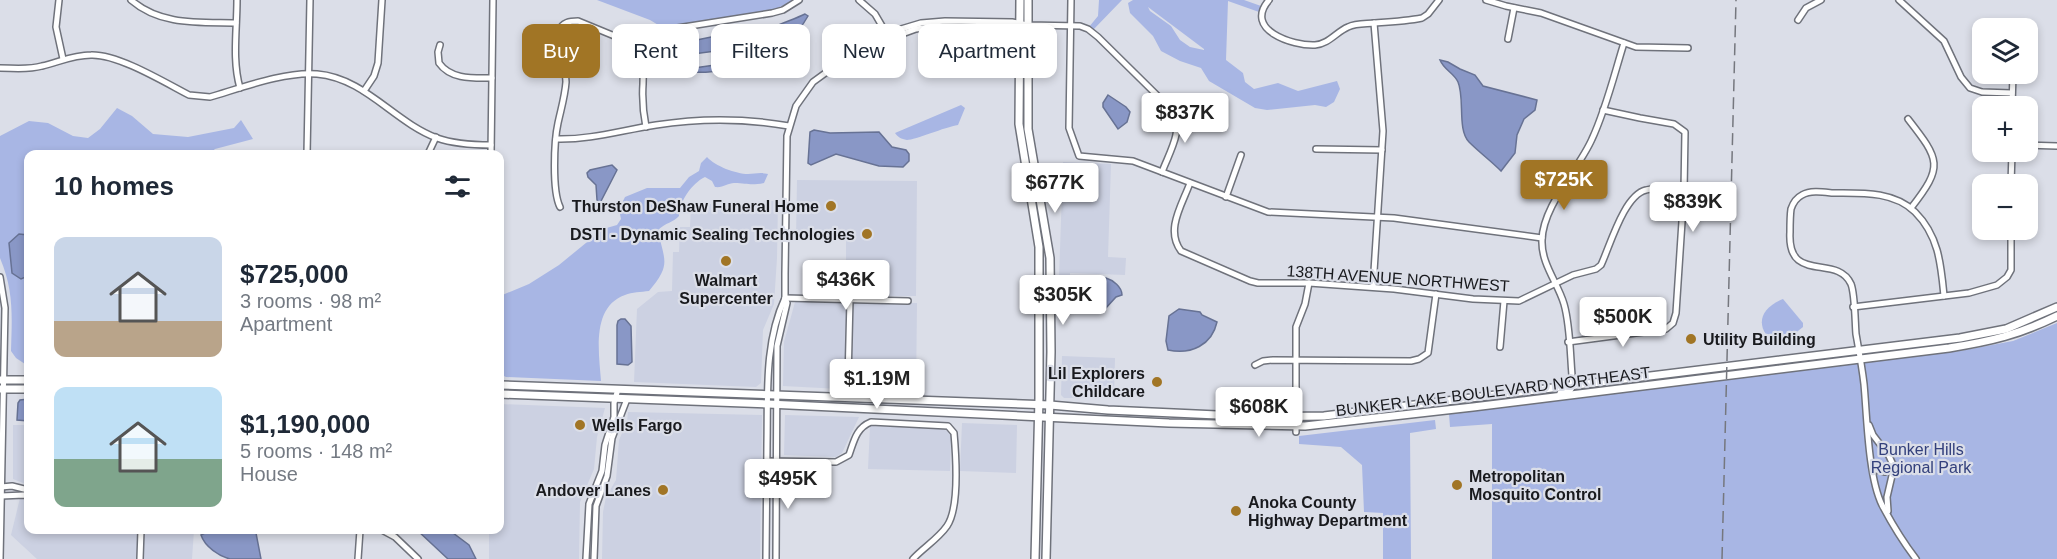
<!DOCTYPE html>
<html lang="en">
<head>
<meta charset="utf-8">
<style>
  :root { --surface:#fff; --page:#f6f6f7; --text:#1f2937; --muted:#747a83; --accent:#a17525 }
  body { margin:0; font-family:Arial,sans-serif; background:var(--page); color:var(--text); height:100vh; display:flex; flex-direction:column; font-size:22px; white-space:nowrap }
  * { box-sizing:border-box; margin:0 }
  p { font-size:20px; color:var(--muted) }
  .icon { flex:none; width:33px; height:33px; fill:none; stroke:currentColor; stroke-width:2; stroke-linecap:round; stroke-linejoin:round }
  .map { position:relative; flex:1; overflow:hidden }
  .side { position:absolute; left:24px; top:150px; width:480px; height:384px; display:flex; flex-direction:column; background:var(--surface); border-radius:12px; box-shadow:0 3px 9px #0003 }
  .side>* { flex:none }
  .top-card { position:absolute; left:522px; top:24px; width:570px; height:54px; display:flex; gap:12px }
  .buttons { position:absolute; left:1972px; top:18px; display:grid; gap:12px }
  .buttons a { display:grid; place-items:center; width:66px; height:66px; border-radius:12px; background:var(--surface); box-shadow:0 3px 9px #0003; font-size:30px }
  .price { position:absolute; translate:-50% -51px; padding:0 14px; border-radius:6px; background:#fff; color:#222; font-size:20px; line-height:39px; filter:drop-shadow(0 2px 3px #0008) }
  .price::after { content:''; position:absolute; left:50%; top:36px; width:18px; height:14px; margin-left:-9px; background:inherit; clip-path:polygon(0 0,100% 0,50% 100%) }
  .price.active { background:var(--accent); color:#fff }
  ul { padding:0; list-style:none }
  li { display:flex; align-items:center; gap:18px; height:150px; padding:0 30px }
  li span { display:grid; place-items:center; flex:none; width:168px; height:120px; border-radius:12px; color:#555 }
  li>.icon { margin-inline-start:auto }
  span .icon { width:72px; height:72px; fill:#fffc; stroke-width:1 }
  li b { font-size:26px }
  h2 { display:flex; justify-content:space-between; align-items:center; height:72px; padding:0 30px; font-size:26px }
  .pill { padding:0 21px; border-radius:12px; background:var(--surface); box-shadow:0 3px 9px #0003; font-size:21px; line-height:54px }
  .pill.active { background:var(--accent); color:#fff }
  .map>svg:first-child { display:block }
  .built { fill:#ccd1e2 }
  .green { fill:#a8b6e4; fill-rule:evenodd }
  .water { fill:#8997c6; stroke:#677294; stroke-width:1.5 }
  .lines { fill:none; stroke-linecap:round; stroke-linejoin:round }
  .minor-casing { stroke:#6f727b; stroke-width:8 }
  .major-casing { stroke:#6f727b; stroke-width:10 }
  .minor { stroke:#fff; stroke-width:5 }
  .major { stroke:#fff; stroke-width:7 }
  .rail { stroke:#75777e; stroke-width:1.5; stroke-dasharray:12 6; stroke-linecap:butt }
  .poi-dot { fill:#a17525; stroke:#dbdee8; stroke-width:2 }
  .labels { text-anchor:middle; stroke-width:4.5; stroke-linejoin:round; paint-order:stroke }
  .poi-label { font-size:16px; font-weight:bold; fill:#191a1e; stroke:#dbdee8; text-anchor:end }
  .street-label { font-size:16px; fill:#191a1e; stroke:#dbdee8 }
  .park-label { font-size:16px; fill:#33407c; stroke:#dbdee8 }
</style>
</head>
<body>
<div class="map">
<svg width="2057" height="559" viewBox="0 0 2057 559">
  <rect width="100%" height="100%" fill="#dbdee8"/>
  <g class="built">
    <path d="M1063,162l48,2 -3,93 18,1 -1,17 -55,-2v6h-11z"/>
    <path d="M797,180l120,1 -1,115h-70v-57l-50,-1z"/>
    <path d="M757,201h21l-1,57 -3,46 -11,26 -2,53 -5,4 -122,-5 3,-73 21,-17 14,-1 1,-39h6l1,-25h10l1,-23h57z"/>
    <path d="M795,302l122,1 -1,90 -133,-7 1,-44z"/>
    <path d="M1062,356l53,2 -1,40h-50l-3,-3z"/>
    <path d="M500,404l105,4 -8,29 -3,32 -14,33 -1,57h-90v-26l-14,-2v-1h25z"/>
    <path d="M628,412l134,3 -2,144h-158l1,-47 3,-15 10,-17 3,-40 8,-18z"/>
    <path d="M785,415l74,2 -17,36 -6,4 -52,-2z"/>
    <path d="M962,423l55,2 -1,48 -56,-2z"/>
    <path d="M13,425h15v60l-15,-6z"/>
    <path d="M870,426l72,3 6,2 3,4 -1,36 -82,-2z"/>
    <path d="M20,498l8,3v29h166l-2,29h-155l-26,-24z"/>
  </g>
  <g class="green">
    <path d="M597,0h197l-20,10 -109,19 -15,-9z"/>
    <path d="M1099,0h23l-29,30 -4,-3 9,-11z"/>
    <path d="M1133,0h111l17,6 -2,6 -31,-11 -2,59 17,13 2,9 9,7 24,-6 20,8 39,-10 3,8 -6,13 -8,5 -11,-2 -48,5 -12,-2 -46,-27 -8,-13 -21,-7 -19,-10 -8,-15 -23,-23 -2,-10zM1148,7l56,42v1l-14,-3 -10,-7 -9,-14 -21,-15z"/>
    <path d="M961,105l4,3 -7,17c-13,2 -43,15 -51,15 -6,-1 -9,-3 -12,-7z"/>
    <path d="M117,108l15,8 21,18 35,3 46,-9 7,-8 12,19 -38,10 -6,5h-181v212l-12,-8 -5,-7c1,-35 3,-60 -11,-93v-122l29,-15 19,2 25,13 15,2 12,-9z"/>
    <path d="M707,157c8,9 29,17 41,17 7,0 12,-2 20,0l-4,9c-15,3 -16,0 -30,0 -6,0 -11,5 -19,4l-3,-6 -7,-4c-13,6 -26,25 -26,39 -5,6 -14,7 -21,14 6,31 14,34 -9,61 -8,1 -17,1 -24,4 -34,12 -26,58 -24,86l-95,-4 -6,-3v-78l29,-12 30,-19 44,-36 14,-4 4,-6 -2,-10 6,-12 22,-9h33l9,-11 10,-6 2,-8z"/>
    <path d="M1783,299l20,24v4l-24,19c-24,-15 -23,-36 4,-47z"/>
    <path d="M2057,323v236h-565v-135l-42,3 -1,-13 511,-63 53,-10z"/>
    <path d="M1435,420l1,9 -26,4 1,126h-28v-46l-19,-1 -2,-47 -21,-18 -42,-3v-8z"/>
  </g>
  <g class="water">
    <path d="M805,14l3,2c-13,24 -28,29 -55,26 10,-14 36,-20 52,-28z"/>
    <path d="M740,31l4,3 -6,14 -52,7 -1,-10 7,-4z"/>
    <path d="M663,48h3l1,3 -3,8 1,5 4,4 18,1 35,-5h5v3c-10,9 -49,4 -64,4l-5,-3 -2,-6z"/>
    <path d="M1440,60l8,2 12,7 15,6 8,11 54,14 -2,10 -11,9 -7,16 -2,18 -14,18c-10,-10 -22,-19 -32,-29 -12,-12 -4,-44 -11,-60 -4,-9 -14,-12 -18,-22z"/>
    <path d="M1108,95l18,12 4,5 -3,10 -9,7 -15,-22v-4z"/>
    <path d="M814,130l16,3 49,-1 13,15 14,3 3,4v7l-6,6 -24,-1 -43,-12 -25,11 -3,-2 2,-31z"/>
    <path d="M612,165l5,5 -17,33 -3,-3 -1,-15 -8,-8 -1,-4 3,-3z"/>
    <path d="M19,234l9,1v41l-7,3 -9,-6 -3,-30z"/>
    <path d="M1106,278c7,2 16,9 16,17l-6,2 -11,12 -27,-16 -1,-10 2,-3z"/>
    <path d="M1179,309l21,3 2,3 15,7c-5,23 -26,33 -49,28l-2,-9 3,-25z"/>
    <path d="M621,319h4l6,7 1,36 -4,3 -11,-1v-39l1,-4z"/>
    <path d="M28,399v22l-11,-1 1,-17 2,-3z"/>
    <path d="M211,530h43l2,3 5,26c-9,0 -22,0 -31,0 -11,-3 -25,-12 -29,-24z"/>
    <path d="M417,530h32l20,15 7,14h-28z"/>
  </g>
  <g class="lines">
    <defs>
      <g id="minor">
        <path d="M59,0l-3,27 7,32"/>
        <path d="M131,0c30,26 69,22 105,23"/>
        <path d="M237,0c0,30 -5,60 3,88"/>
        <path d="M859,0l16,14 14,24"/>
        <path d="M1071,0l-2,128 10,28 54,5 135,51 126,6 148,20"/>
        <path d="M1269,0c-26,30 24,46 46,45 14,-1 21,-13 33,-18 8,-4 18,-3 27,-4 15,-1 32,-2 47,-5l6,-4 11,-14"/>
        <path d="M1486,0l20,6 35,7 95,34 52,1"/>
        <path d="M1899,0l45,41 17,36 9,11 12,4 30,1"/>
        <path d="M1798,20l8,-12 15,-8"/>
        <path d="M891,38l25,-9 22,-3 80,2 5,-1"/>
        <path d="M1508,39l6,-31"/>
        <path d="M440,45l-2,7 1,11c12,17 35,15 53,15"/>
        <path d="M0,68c14,0 28,2 42,-2 17,-4 31,-11 49,-11 27,-1 73,27 98,40l21,2c31,-9 76,-26 107,-23 48,4 77,48 120,64 17,6 36,7 54,7"/>
        <path d="M364,91l10,-15 4,-13 4,-63"/>
        <path d="M2012,106l1,-32"/>
        <path d="M1908,119c32,41 36,47 3,89"/>
        <path d="M646,127c-3,-15 -4,-28 -3,-43 0,-25 1,-46 28,-55l101,-16 11,-3 16,-10"/>
        <path d="M556,139c35,1 66,-9 100,-14 44,-7 88,-7 133,1"/>
        <path d="M2028,145l29,1"/>
        <path d="M1316,149l66,1"/>
        <path d="M307,154l3,-154"/>
        <path d="M428,154l8,-17"/>
        <path d="M491,154l2,-154"/>
        <path d="M1190,183c-8,22 -25,47 -9,68l69,30 8,2h51l85,6 79,10 46,2 54,-26 23,-6 5,-4c9,-19 23,-70 45,-75 11,-3 26,0 38,1"/>
        <path d="M2011,184l1,-32"/>
        <path d="M1226,197l15,-42"/>
        <path d="M560,207c-8,-16 -6,-66 -2,-84 3,-14 7,-27 8,-41 0,-13 -10,-42 -7,-51 3,-9 11,-10 19,-10l68,28"/>
        <path d="M0,277l5,31 -5,251"/>
        <path d="M1373,287l10,-156 -9,-108"/>
        <path d="M785,298l123,3"/>
        <path d="M1853,307l116,-14 28,-8 10,-8 4,-7v-40"/>
        <path d="M1568,342l98,-13 7,-6 3,-10 8,-122 1,-59 -11,-8 -34,-6 -37,-8"/>
        <path d="M1500,347l4,-46"/>
        <path d="M1255,365l8,-4 10,-1 138,1 8,-2 9,-6 8,-59"/>
        <path d="M848,380l2,-81"/>
        <path d="M1560,393l9,-1 4,-6c-3,-25 -2,-58 -9,-82 -6,-21 -23,-40 -22,-64 1,-35 37,-71 50,-101 14,-30 22,-64 32,-96"/>
        <path d="M1869,425l4,10 16,21 5,11 -7,30 1,14"/>
        <path d="M1296,432v-105l9,-23 4,-21"/>
        <path d="M767,461l69,1 13,-7c5,-14 7,-27 22,-33l77,4 6,7c2,23 6,74 -7,93 -9,13 -24,22 -34,33"/>
        <path d="M1873,469l12,3 9,-7"/>
        <path d="M1,487l11,-1 16,4"/>
        <path d="M1,496l23,-1 4,2"/>
        <path d="M382,530l13,7 23,22"/>
        <path d="M140,559l1,-29"/>
        <path d="M358,559l2,-29"/>
        <path d="M586,559l3,-55 13,-33 3,-26 9,-28v-14l4,-14"/>
        <path d="M594,559l2,-53 11,-30 5,-38 15,-39"/>
        <path d="M766,559c0,-38 1,-77 1,-115 1,-49 -3,-101 18,-146"/>
        <path d="M776,559l1,-213 10,-43 -2,-5v-24l2,-138 9,-30 17,-24 22,-16 54,-28 12,-9 20,-6 24,-2 67,1 16,3 52,1 8,3 10,8 75,74c11,19 -4,42 -11,61"/>
        <path d="M1916,559c-13,-17 -24,-35 -34,-54 -14,-29 -15,-89 -18,-121 -2,-17 -5,-33 -8,-50 -1,-12 -1,-40 -5,-50 -14,-31 -64,1 -61,-52 0,-8 0,-16 1,-23 2,-6 5,-11 11,-14 9,-5 21,-3 31,-2 28,0 61,-2 82,19 24,24 26,53 29,84"/>
      </g>
      <g id="major">
        <path d="M1020,0l-1,124 20,123v151l-4,161"/>
        <path d="M1028,0v129l22,129 1,94 -5,207"/>
        <path d="M0,380h28"/>
        <path d="M848,380l1,6 3,6 12,3"/>
        <path d="M500,385l550,20 58,5 153,7 63,-1 636,-78 46,-9 51,-22"/>
        <path d="M0,389h28"/>
        <path d="M500,394l268,10 401,19 136,3 168,-19 476,-59c43,-7 69,-13 108,-32"/>
      </g>
    </defs>
    <use href="#minor" class="minor-casing"/>
    <use href="#major" class="major-casing"/>
    <use href="#minor" class="minor"/>
    <use href="#major" class="major"/>
    <path class="rail" d="M1722,559l14,-559"/>
  </g>
  <g class="poi-dot">
    <circle cx="831" cy="206" r="6"/>
    <circle cx="867" cy="234" r="6"/>
    <circle cx="726" cy="261" r="6"/>
    <circle cx="1691" cy="339" r="6"/>
    <circle cx="1157" cy="382" r="6"/>
    <circle cx="580" cy="425" r="6"/>
    <circle cx="1457" cy="485" r="6"/>
    <circle cx="663" cy="490" r="6"/>
    <circle cx="1236" cy="511" r="6"/>
  </g>
  <g class="labels">
    <g class="poi-label">
      <text x="819" y="212">Thurston DeShaw Funeral Home</text>
      <text x="855" y="240">DSTI - Dynamic Sealing Technologies</text>
      <text x="726" y="286" text-anchor="middle">Walmart<tspan x="726" dy="18">Supercenter</tspan></text>
      <text x="1703" y="345" text-anchor="start">Utility Building</text>
      <text x="1145" y="379">Lil Explorers<tspan x="1145" dy="18">Childcare</tspan></text>
      <text x="592" y="431" text-anchor="start">Wells Fargo</text>
      <text x="1469" y="482" text-anchor="start">Metropolitan<tspan x="1469" dy="18">Mosquito Control</tspan></text>
      <text x="651" y="496">Andover Lanes</text>
      <text x="1248" y="508" text-anchor="start">Anoka County<tspan x="1248" dy="18">Highway Department</tspan></text>
    </g>
    <g class="street-label">
      <text transform="translate(1398 278) rotate(4)" y="6">138TH AVENUE NORTHWEST</text>
      <text transform="translate(1493 391) rotate(-7)" y="6">BUNKER LAKE BOULEVARD NORTHEAST</text>
    </g>
    <g class="park-label">
      <text x="1921" y="455">Bunker Hills<tspan x="1921" dy="18">Regional Park</tspan></text>
    </g>
  </g>
</svg>
<div class="buttons">
<a><svg class="icon" aria-label="layers" viewBox="0 0 24 24"><path d="M12 4l9 5-9 5-9-5zM3 14l9 5 9-5"/></svg></a>
<a>+</a>
<a>−</a>
</div>
<b class="price" style="left:1185px;top:144px">$837K</b>
<b class="price active" style="left:1564px;top:211px">$725K</b>
<b class="price" style="left:1055px;top:214px">$677K</b>
<b class="price" style="left:1693px;top:233px">$839K</b>
<b class="price" style="left:846px;top:311px">$436K</b>
<b class="price" style="left:1063px;top:326px">$305K</b>
<b class="price" style="left:1623px;top:348px">$500K</b>
<b class="price" style="left:877px;top:410px">$1.19M</b>
<b class="price" style="left:1259px;top:438px">$608K</b>
<b class="price" style="left:788px;top:510px">$495K</b>
<div class="top-card">
<a class="pill active">Buy</a>
<a class="pill">Rent</a>
<a class="pill">Filters</a>
<a class="pill">New</a>
<a class="pill">Apartment</a>
</div>
<section class="side">
<h2>10 homes<svg class="icon" aria-label="filters" viewBox="0 0 24 24"><path d="M4 7h16M4 17h16"/><circle cx="9" cy="7" r="2"/><circle cx="15" cy="17" r="2"/></svg></h2>
<ul>
<li><span style="background:linear-gradient(#c9d6e8 70%,#b9a48a 0)"><svg class="icon" aria-label="home" viewBox="0 0 24 24"><path d="M3 11l9-7 9 7M6 9v11h12V9"/></svg></span><div><b>$725,000</b><p>3 rooms · 98 m²</p><p>Apartment</p></div></li>
<li><span style="background:linear-gradient(#bfe0f5 60%,#7fa58c 0)"><svg class="icon" aria-label="home" viewBox="0 0 24 24"><path d="M3 11l9-7 9 7M6 9v11h12V9"/></svg></span><div><b>$1,190,000</b><p>5 rooms · 148 m²</p><p>House</p></div></li>
</ul>
</section>
</div>
</body>
</html>
